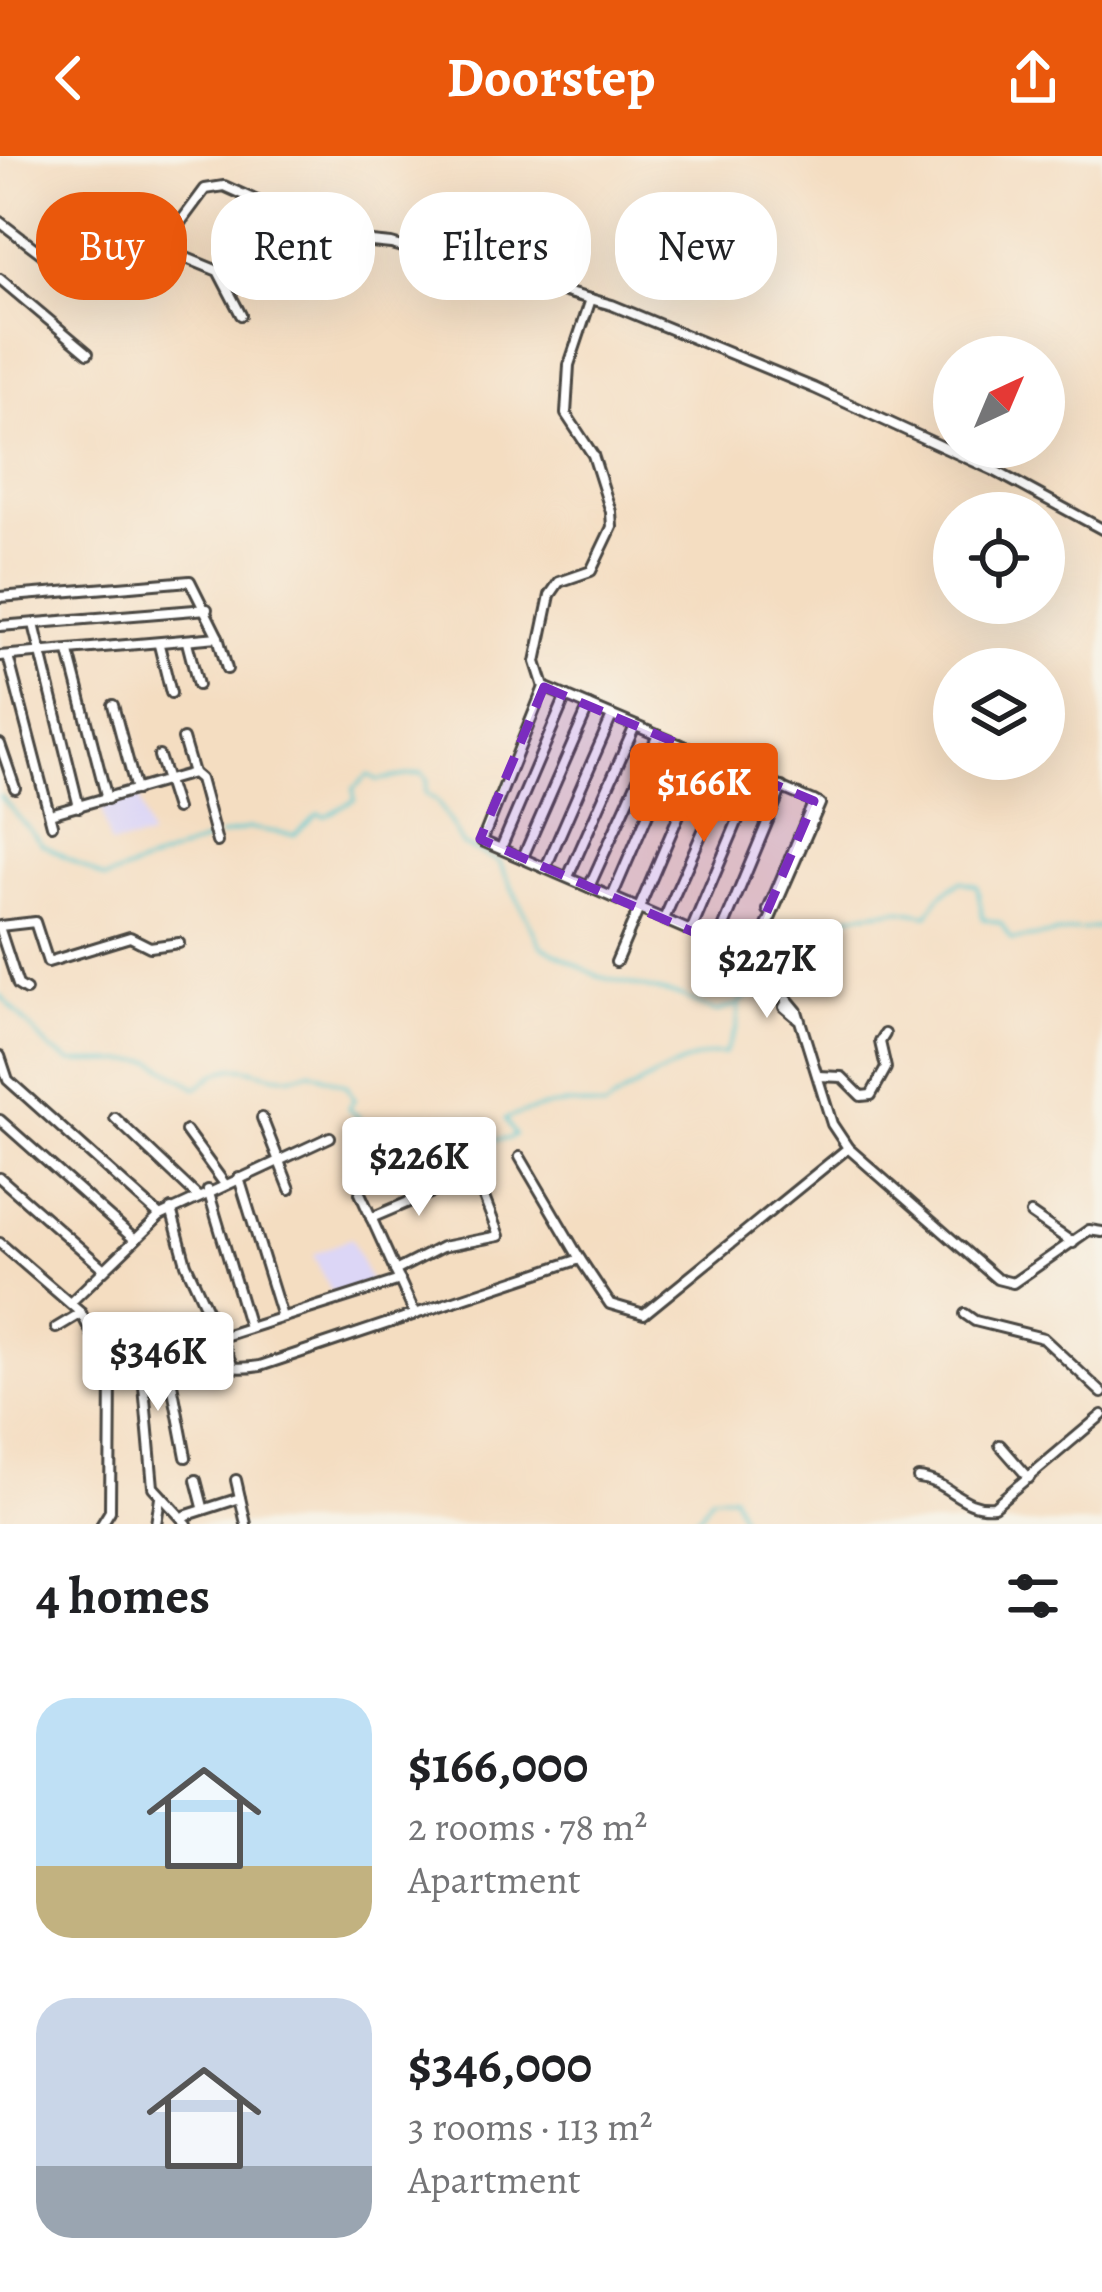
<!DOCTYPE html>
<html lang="en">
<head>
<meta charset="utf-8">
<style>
  :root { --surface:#fff; --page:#f6f6f6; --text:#202124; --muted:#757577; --accent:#ea580c }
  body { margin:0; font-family:Alegreya,serif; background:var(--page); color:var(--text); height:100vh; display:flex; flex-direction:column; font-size:45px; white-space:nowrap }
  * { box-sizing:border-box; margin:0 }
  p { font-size:39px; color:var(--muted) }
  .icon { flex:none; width:66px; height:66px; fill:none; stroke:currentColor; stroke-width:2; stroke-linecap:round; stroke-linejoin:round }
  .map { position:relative; height:1368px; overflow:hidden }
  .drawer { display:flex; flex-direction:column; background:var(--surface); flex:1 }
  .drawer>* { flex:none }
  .guide { position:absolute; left:36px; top:36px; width:1032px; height:108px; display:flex; gap:24px }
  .needle { width:78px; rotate:44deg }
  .fabs { position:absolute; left:933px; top:180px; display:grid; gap:24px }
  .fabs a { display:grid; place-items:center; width:132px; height:132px; border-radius:50%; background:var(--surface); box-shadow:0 12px 48px #0002; font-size:60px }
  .price { position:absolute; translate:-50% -102px; padding:0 27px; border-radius:12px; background:#fff; color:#222; font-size:39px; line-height:78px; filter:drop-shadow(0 3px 6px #0008) }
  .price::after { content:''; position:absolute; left:50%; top:72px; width:36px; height:27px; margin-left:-18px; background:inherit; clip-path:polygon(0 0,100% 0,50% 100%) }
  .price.current { background:var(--accent); color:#fff }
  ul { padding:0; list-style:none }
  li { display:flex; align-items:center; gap:36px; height:300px; padding:0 36px }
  li span { display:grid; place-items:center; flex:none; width:336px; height:240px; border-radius:36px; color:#555 }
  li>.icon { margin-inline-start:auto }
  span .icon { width:144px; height:144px; fill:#fffc; stroke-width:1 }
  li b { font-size:51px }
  h2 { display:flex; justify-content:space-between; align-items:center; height:144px; padding:0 36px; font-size:51px }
  .tag { padding:0 42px; border-radius:48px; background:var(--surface); box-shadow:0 12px 48px #0002; font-size:42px; line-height:108px }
  .tag.current { background:var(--accent); color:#fff }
  header { display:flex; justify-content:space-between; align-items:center; height:156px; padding:0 36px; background:var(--accent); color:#fff; font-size:54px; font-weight:700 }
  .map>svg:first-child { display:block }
  .built { fill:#dcd6f6 }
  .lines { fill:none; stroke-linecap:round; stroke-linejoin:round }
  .stream { stroke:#5ac7cf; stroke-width:3 }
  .minor-casing { stroke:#494642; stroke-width:14 }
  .minor { stroke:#fff; stroke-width:8 }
  .marked { fill:#7b2cbf; fill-opacity:0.2; stroke:#7b2cbf; stroke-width:9; stroke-dasharray:24 15; stroke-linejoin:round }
</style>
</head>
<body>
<header><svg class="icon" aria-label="back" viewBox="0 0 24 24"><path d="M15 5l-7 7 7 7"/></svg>Doorstep<svg class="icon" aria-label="share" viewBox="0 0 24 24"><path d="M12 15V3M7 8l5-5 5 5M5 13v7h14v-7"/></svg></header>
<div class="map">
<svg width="1102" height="1368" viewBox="0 0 1102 1368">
  <rect width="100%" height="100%" fill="#f7f3e8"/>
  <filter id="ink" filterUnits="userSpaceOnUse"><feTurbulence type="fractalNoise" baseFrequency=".00833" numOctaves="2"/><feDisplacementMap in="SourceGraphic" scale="24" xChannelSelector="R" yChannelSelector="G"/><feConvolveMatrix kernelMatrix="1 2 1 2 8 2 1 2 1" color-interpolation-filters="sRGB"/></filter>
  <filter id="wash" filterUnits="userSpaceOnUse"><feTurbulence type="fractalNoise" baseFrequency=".004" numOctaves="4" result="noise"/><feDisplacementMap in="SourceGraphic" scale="48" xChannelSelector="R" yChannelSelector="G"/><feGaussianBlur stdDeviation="2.7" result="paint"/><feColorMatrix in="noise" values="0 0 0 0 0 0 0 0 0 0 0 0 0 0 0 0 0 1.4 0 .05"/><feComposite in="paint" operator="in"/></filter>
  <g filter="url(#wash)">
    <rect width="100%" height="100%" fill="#f4ddc1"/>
    <g class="built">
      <path d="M137,634l13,48 -40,7 -10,-43z"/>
      <path d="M351,1082l21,48 -36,15 -23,-46z"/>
    </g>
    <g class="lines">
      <g class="stream">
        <path d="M0,640l42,48 63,35 106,-40"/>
        <path d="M220,680l29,-8 45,7 24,-21 7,2 30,-16 -2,-11 15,-14 10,5 44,-7 5,6 -2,14 12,8 26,44 36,17 42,84 59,31 81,19 35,16 19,-7"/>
        <path d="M0,839l50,54 22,13 81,-1 44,27c50,-46 63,4 113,-17l37,15 7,14 -6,9 10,7 15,37 36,-9 99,-5 7,-4 -10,-16c36,-13 61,-20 99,-10 20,-18 95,-60 120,-55l13,-27 2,-24 111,-88 49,-5 29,5 11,-18 21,-16 17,5 6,33 18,4 10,17 91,-13"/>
        <path d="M686,1368l15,-10 10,-17 22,-2 11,29"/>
      </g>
    </g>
  </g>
  <g filter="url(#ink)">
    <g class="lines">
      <defs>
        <g id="minor">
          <path d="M0,66l75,57 90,-36 40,-54 19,-3 118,53 49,5 221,61 202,83 181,83 107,58"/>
          <path d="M172,81l12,20 34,14 23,44"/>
          <path d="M0,123l88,74"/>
          <path d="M0,441l190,-16 28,56"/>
          <path d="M34,468l45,183"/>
          <path d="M0,470l207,-17"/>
          <path d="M187,486l11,43"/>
          <path d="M159,489l12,48"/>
          <path d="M69,496l38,147"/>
          <path d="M0,500l218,-19 9,32"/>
          <path d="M8,500l44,169"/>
          <path d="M544,531l-8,-25 14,-67 9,-13 32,-11 21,-44 -1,-15 -18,-57 -27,-41 3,-49 22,-66"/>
          <path d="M113,549l23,85"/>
          <path d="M183,583l10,34"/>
          <path d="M0,588l15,44"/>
          <path d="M159,600l17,53"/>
          <path d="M50,658l143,-41 7,6 17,63"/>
          <path d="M501,692l65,-152"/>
          <path d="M523,701l66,-151"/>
          <path d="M546,711l66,-151"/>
          <path d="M568,721l67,-151"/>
          <path d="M589,731l69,-152"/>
          <path d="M612,741l66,-153"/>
          <path d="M768,754l46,-109"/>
          <path d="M664,763l68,-154"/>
          <path d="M0,770l35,-4 13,40 82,-25 20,10 29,-4"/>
          <path d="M0,774l18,55 8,5"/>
          <path d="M691,775l66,-156"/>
          <path d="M717,787l65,-156"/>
          <path d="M753,802l67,-154 -276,-117 -62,154 271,117 44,53 35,113 16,24 149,131 16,4 76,-53 13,2"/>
          <path d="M616,806l89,-208"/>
          <path d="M787,846l-3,5 13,11"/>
          <path d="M0,900l8,24 152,136"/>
          <path d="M818,920l24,1 19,19 10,-1 15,-27 -6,-26 5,-8"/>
          <path d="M115,962l82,78"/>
          <path d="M262,962l28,71"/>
          <path d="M0,964l134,119"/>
          <path d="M186,975l38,52"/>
          <path d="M520,1001l60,102"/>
          <path d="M415,1007l11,29"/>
          <path d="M0,1022l104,91"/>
          <path d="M239,1022l43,139"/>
          <path d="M208,1034l41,137"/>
          <path d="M360,1037l54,119"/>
          <path d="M171,1053l15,55 47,103"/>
          <path d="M1031,1058l42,29"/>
          <path d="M371,1062l80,-34"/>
          <path d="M0,1087l81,70 30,57 32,5 10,112 34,37"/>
          <path d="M395,1115l47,-24 57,-11 -21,-54"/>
          <path d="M71,1146l89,-86 170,-79"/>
          <path d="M965,1158l10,7 68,17 59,55"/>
          <path d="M192,1167l20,38"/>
          <path d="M56,1172l25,-15"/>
          <path d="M128,1181l9,33"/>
          <path d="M221,1181l179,-57"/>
          <path d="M168,1207l18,94"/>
          <path d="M140,1215c51,-20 76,3 120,-5l320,-107 30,45 34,10 204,-166"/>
          <path d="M1000,1289l29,33"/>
          <path d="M918,1322c29,2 44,32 76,28l108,-91"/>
          <path d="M196,1324l7,27"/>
          <path d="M236,1324l10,44"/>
          <path d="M181,1361l59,-19"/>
          <path d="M102,1368l8,-13 1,-141"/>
          <path d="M156,1368l4,-26"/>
        </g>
      </defs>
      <use href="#minor" class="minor-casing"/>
      <use href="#minor" class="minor"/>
    </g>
  </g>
  <path class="marked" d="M544,531l270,114 -66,155 -268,-117z"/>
</svg>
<div class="fabs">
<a><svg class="needle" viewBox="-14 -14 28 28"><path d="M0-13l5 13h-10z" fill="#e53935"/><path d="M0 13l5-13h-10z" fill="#757577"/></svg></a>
<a><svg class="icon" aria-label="locate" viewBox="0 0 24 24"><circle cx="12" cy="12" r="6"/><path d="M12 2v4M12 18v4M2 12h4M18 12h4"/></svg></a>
<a><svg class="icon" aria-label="layers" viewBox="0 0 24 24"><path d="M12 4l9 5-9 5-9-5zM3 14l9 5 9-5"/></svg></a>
</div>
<b class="price current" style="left:704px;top:689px">$166K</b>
<b class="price" style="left:767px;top:865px">$227K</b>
<b class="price" style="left:419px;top:1063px">$226K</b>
<b class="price" style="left:158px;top:1258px">$346K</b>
<div class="guide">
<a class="tag current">Buy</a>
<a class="tag">Rent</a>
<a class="tag">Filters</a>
<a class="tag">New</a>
</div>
</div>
<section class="drawer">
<h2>4 homes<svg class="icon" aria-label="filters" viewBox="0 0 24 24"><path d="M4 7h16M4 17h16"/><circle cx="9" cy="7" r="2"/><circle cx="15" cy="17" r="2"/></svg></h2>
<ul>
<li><span style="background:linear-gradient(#bfe0f5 70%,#c2b280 0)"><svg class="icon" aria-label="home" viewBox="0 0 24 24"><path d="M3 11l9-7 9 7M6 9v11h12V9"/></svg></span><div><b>$166,000</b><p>2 rooms · 78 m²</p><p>Apartment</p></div></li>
<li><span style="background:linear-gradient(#c9d6e8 70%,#9aa5b1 0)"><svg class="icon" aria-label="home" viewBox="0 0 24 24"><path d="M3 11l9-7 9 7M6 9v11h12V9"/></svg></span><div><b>$346,000</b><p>3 rooms · 113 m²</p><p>Apartment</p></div></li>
</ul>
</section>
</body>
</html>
